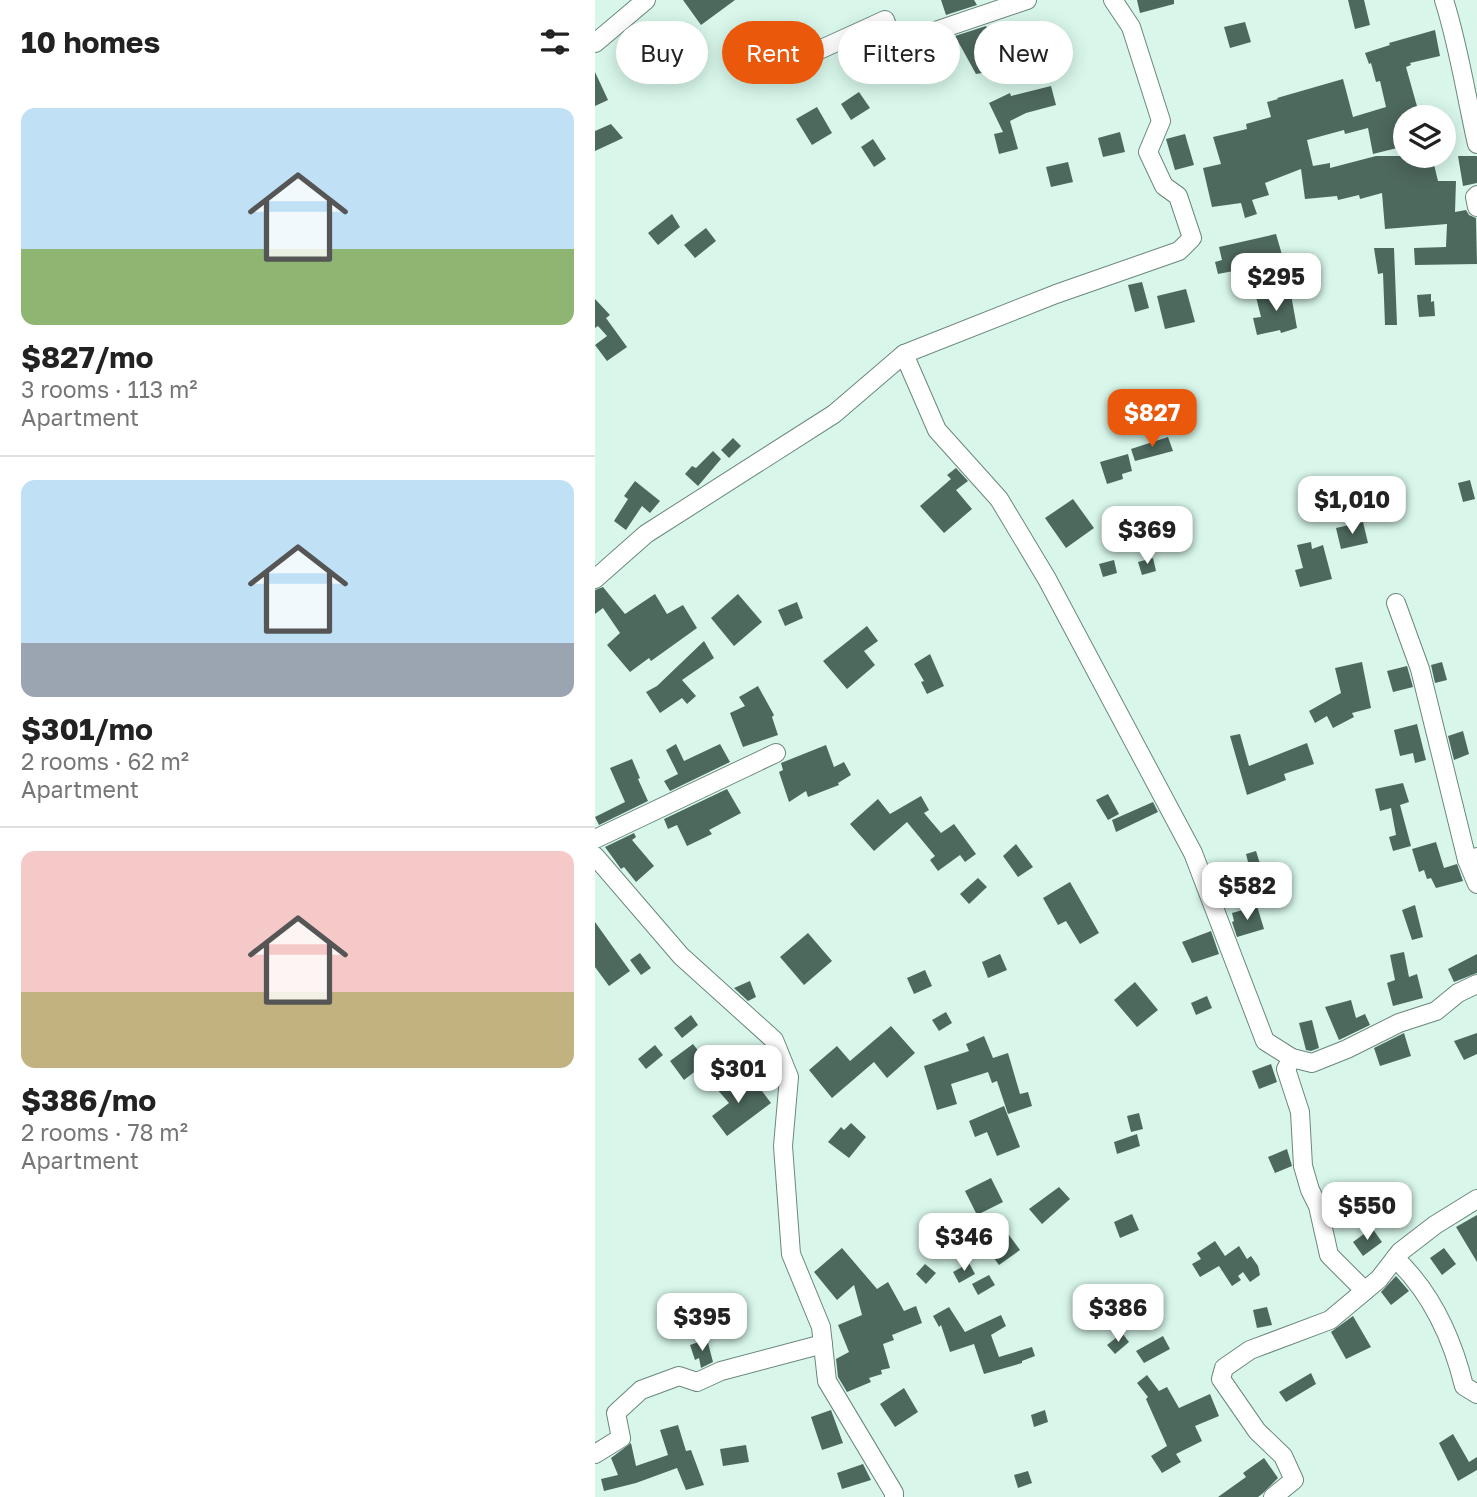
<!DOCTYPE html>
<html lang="en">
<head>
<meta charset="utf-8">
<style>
  :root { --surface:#fff; --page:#f2f2f2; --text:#222; --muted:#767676; --line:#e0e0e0; --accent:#ea580c }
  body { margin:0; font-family:"Golos Text",sans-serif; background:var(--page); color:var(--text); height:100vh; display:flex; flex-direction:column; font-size:26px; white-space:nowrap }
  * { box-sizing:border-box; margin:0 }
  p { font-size:23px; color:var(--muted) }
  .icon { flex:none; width:38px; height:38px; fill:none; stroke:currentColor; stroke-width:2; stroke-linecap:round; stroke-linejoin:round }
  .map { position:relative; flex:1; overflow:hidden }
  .panel { display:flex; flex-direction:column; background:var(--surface); width:595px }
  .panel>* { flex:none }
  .banner { position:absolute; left:21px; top:21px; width:665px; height:63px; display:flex; gap:14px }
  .fabs { position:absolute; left:798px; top:105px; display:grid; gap:14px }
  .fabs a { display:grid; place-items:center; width:63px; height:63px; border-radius:50%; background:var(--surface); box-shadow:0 4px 18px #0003; font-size:35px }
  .price { position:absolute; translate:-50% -60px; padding:0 16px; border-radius:14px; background:#fff; color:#222; font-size:23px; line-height:46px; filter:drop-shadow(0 2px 4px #0008) }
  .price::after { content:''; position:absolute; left:50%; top:42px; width:21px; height:16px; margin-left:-10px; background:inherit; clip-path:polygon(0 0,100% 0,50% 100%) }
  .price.selected { background:var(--accent); color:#fff }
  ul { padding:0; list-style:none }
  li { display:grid; align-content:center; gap:14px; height:371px; padding:0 21px }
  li+li { border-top:2px solid var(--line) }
  li span { display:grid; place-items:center; height:217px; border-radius:14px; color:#555 }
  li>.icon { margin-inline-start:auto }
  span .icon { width:126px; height:126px; fill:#fffc; stroke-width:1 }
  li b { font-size:30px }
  h2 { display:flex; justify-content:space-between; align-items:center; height:84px; padding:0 21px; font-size:30px }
  .pill { padding:0 24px; border-radius:32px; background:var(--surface); box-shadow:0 4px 18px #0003; font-size:24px; line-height:63px }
  .pill.selected { background:var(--accent); color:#fff }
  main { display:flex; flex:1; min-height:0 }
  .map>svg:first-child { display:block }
  .building { fill:#4d685d }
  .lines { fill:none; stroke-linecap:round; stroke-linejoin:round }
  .minor-casing { stroke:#6b877c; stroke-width:20 }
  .minor { stroke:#fff; stroke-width:18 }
</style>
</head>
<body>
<main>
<section class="panel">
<h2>10 homes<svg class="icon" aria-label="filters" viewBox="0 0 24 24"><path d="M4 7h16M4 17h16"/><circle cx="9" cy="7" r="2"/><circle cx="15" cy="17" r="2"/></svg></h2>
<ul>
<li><span style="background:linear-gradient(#bfe0f5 65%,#8fb573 0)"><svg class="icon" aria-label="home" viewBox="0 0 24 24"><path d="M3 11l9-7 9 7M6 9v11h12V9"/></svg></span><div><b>$827/mo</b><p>3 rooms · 113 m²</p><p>Apartment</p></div></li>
<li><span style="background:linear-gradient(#bfe0f5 75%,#9aa5b1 0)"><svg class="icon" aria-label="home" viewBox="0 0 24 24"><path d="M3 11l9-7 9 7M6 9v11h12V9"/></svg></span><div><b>$301/mo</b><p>2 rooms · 62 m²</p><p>Apartment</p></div></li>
<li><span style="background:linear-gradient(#f6c9c9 65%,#c2b280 0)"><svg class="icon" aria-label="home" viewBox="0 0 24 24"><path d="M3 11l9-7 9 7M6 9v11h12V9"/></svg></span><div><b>$386/mo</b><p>2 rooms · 78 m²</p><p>Apartment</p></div></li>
</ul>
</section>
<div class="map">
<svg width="882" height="1497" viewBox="0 0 882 1497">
  <rect width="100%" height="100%" fill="#d8f7ea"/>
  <g class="building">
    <path d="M88,0h52l-34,25z"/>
    <path d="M346,0h33l3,5 -31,10z"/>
    <path d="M542,0h37v4l-34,9z"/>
    <path d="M753,0h16l6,25 -15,4z"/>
    <path d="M650,22l6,20 -21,6 -6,-21z"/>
    <path d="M391,26l5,10 -6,4 15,30 -24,4 -21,-38z"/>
    <path d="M840,30l5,26 -30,7 1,2 -5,2 14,50h-15v29l-32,8 -5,-26 -23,6 -1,-4 -37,10 6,26 17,-3v5l46,-12h56l6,25h18l-1,31 11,-2 3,5 7,3 1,46 -62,1 -1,-17 32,-1 1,-23 -62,5 -3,-36 -22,6 -1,-4 -21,5 -1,-4 -32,3 -4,-30 -36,14 4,12 -17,5 5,14 -12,4 -4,-15 -29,4 -9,-39 18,-4 -8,-27 34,-8 -1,-5 25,-7 -4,-15 11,-3 -1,-1 66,-19 10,38 33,-10 -6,-26 -4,1 -5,-19 -2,1 -4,-11 25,-8 -1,-2z"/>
    <path d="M0,72l13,28 -13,6z"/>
    <path d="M456,86l5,19 -30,8 -16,8 8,28 -19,5 -5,-20 9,-2 -14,-29 21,-10 1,3z"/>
    <path d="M264,92l11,16 -19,12 -10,-16z"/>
    <path d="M222,107l15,26 -20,12 -16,-26z"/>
    <path d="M16,124l12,14 -28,13v-20z"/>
    <path d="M525,132l5,20 -22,5 -5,-19z"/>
    <path d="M590,134l9,31 -19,5 -9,-31z"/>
    <path d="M278,139l13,20 -12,8 -13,-20z"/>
    <path d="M863,156h19v27l-14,3z"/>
    <path d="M473,162l5,20 -22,5 -5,-20z"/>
    <path d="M77,214l8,13 -22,18 -10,-12z"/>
    <path d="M111,228l10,13 -21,17 -11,-13z"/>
    <path d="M681,234l9,31 -30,6 -1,-4 -36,7 -3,-12 7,-2 -3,-13z"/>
    <path d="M779,248h20l3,77h-12l-2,-52 -5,1z"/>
    <path d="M547,282l7,26 -14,4 -7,-27z"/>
    <path d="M591,289l9,33 -30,7 -8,-33z"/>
    <path d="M695,289l7,39 -16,5 -1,-3 -23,5 -4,-17 8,-1 -5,-20z"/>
    <path d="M836,294v8l3,-1 1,15 -16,1 -2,-22z"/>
    <path d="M0,299l15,16 -4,3 21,29 -20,14 -12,-16 12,-9 -9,-10 -3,2z"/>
    <path d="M573,437l5,14 -38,10 -4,-12z"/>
    <path d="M138,438l8,8 -12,12 -8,-8z"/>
    <path d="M118,451l8,8 -23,27 -13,-12 7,-8 4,2z"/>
    <path d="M533,454l4,17 -10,3 1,5 -16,5 -7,-22z"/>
    <path d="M361,468l12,13 -12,9 16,19 -28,24 -24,-27 31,-27 -4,-4z"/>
    <path d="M875,480l5,19 -12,3 -5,-19z"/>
    <path d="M40,481l25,20 -10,12 -8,-7 -16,24 -12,-9 14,-22 -4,-3z"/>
    <path d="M478,499l21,29 -28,20 -21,-30z"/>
    <path d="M768,522l5,21 -27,6 -5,-21z"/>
    <path d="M716,542l1,7 11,-4 9,34 -32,8 -5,-17 8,-2 -6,-23z"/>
    <path d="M558,558l3,13 -14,4 -4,-13z"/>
    <path d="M519,560l3,13 -14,4 -4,-13z"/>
    <path d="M8,587l22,27 30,-20 12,20 16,-9 14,23 -46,33 -2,-3 -19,14 -23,-27 13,-12 -17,-25 -8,6v-24z"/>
    <path d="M143,594l24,28 -28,24 -23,-28z"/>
    <path d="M202,602l6,16 -18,8 -7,-16z"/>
    <path d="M272,626l11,15 -14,10 11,14 -28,24 -24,-28z"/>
    <path d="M109,641l10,17 -32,22 14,16 -9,8 -5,-6 -22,15 -14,-21 11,-6z"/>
    <path d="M335,654l14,32 -17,8 -6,-12 3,-1 -10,-17z"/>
    <path d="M767,662l9,46 -19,5 2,4 -21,11 -6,-12 -12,7 -6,-12 32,-18 -6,-25z"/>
    <path d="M847,662l5,18 -12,3 -4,-18z"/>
    <path d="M812,666l6,21 -20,5 -6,-21z"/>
    <path d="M163,686l16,29 -2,2 6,18 -35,12 -13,-34 15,-7 -6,-9z"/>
    <path d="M822,724l9,36 -11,3 -2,-10 -13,3 -6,-26z"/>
    <path d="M868,731l6,23 -15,6 -6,-24z"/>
    <path d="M645,734l9,32 58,-23 7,21 -30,10 2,6 -39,15 -17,-59z"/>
    <path d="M81,744l8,17 36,-17 10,18 -60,29 -6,-10 14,-7 -12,-24z"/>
    <path d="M231,745l8,22 10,-5 7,13 -13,8 1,2 -31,12 -2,-6 -17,11 -10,-30 4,-2 -2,-7z"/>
    <path d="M37,759l8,19 -2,1 10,22 -49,24 -4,-8 30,-15 -15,-34z"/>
    <path d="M808,783l6,19 -9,3 11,41 -18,5 -4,-14 7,-2 -5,-27 -11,3 -5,-22z"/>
    <path d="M132,789l14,24 -32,17 3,4 -25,12 -10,-21 -9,4 -4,-10z"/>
    <path d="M513,794l11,20 -11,6 -12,-20z"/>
    <path d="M326,796l8,14 -5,3 17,20 13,-9 22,30 -11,8 -5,-7 -22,16 -8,-11 5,-4 -28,-34 -33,29 -24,-27 28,-25 12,15z"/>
    <path d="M558,802l5,10 -42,20 -4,-12z"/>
    <path d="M39,833l2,4 -4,3 22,26 -18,16 -12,-15 -3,2 -16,-22z"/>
    <path d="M841,842l8,26 13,-4 6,17 -27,7 -5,-10 -4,1 -3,-9 -5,2 -7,-23z"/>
    <path d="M421,844l17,23 -15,10 -15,-21z"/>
    <path d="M661,851l5,16 -11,3 -4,-16z"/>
    <path d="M383,878l9,9 -18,17 -9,-10z"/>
    <path d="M475,882l29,51 -19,11 -14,-23 -8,4 -15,-27z"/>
    <path d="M820,905l8,32 -11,3 -10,-30z"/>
    <path d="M662,906l7,23 -27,8 -5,-15 2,-1 -2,-8z"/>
    <path d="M0,922l35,49 -21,15 -14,-19z"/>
    <path d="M616,931l8,23 -27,9 -10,-21z"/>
    <path d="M213,933l24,28 -28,24 -24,-28z"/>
    <path d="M809,952l5,25 8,-3 6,24 -30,8 -6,-23 8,-3 -5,-25z"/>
    <path d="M45,953l11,15 -10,7 -11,-15z"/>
    <path d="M405,954l7,16 -19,8 -6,-16z"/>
    <path d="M882,954v19l-23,9 -6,-13z"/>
    <path d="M330,970l7,16 -18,8 -7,-16z"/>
    <path d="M155,981l6,16 -8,4 -14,-13z"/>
    <path d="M540,982l23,28 -21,17 -23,-27z"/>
    <path d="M612,996l5,12 -16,7 -5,-12z"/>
    <path d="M756,1000l5,18 9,-4 5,11 -31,15 -14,-33z"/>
    <path d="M351,1012l6,11 -13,8 -7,-11z"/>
    <path d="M96,1015l7,10 -16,13 -8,-10z"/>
    <path d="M717,1020l7,28 -8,3 -5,-1 -7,-27z"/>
    <path d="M296,1026l24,27 -28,25 -13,-16 -42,36 -23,-28 28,-24 13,15z"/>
    <path d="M809,1033l7,23 -31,10 -6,-18z"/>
    <path d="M882,1033v21l-13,6 -10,-19z"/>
    <path d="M389,1036l9,22 15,-5 12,41 8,-2 4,14 -24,8 -11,-33 -5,2 -4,-11 -37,12 6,20 -20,6 -13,-44 45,-15 -3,-7z"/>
    <path d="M98,1044l14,18 -23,18 -14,-19z"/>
    <path d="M60,1045l8,10 -17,14 -8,-10z"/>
    <path d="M676,1064l6,18 -18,7 -7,-18z"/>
    <path d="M125,1072l20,23 16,-12 15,20 -44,33 -15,-20 17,-13 -19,-22z"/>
    <path d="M409,1106l16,41 -23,9 -10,-24 -12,5 -6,-16z"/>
    <path d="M544,1113l4,16 -12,3 -4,-16z"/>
    <path d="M256,1123l15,14 -17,21 -21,-16 13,-15 3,3z"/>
    <path d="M542,1134l3,12 -23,8 -3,-12z"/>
    <path d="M692,1149l5,17 -17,7 -7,-16z"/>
    <path d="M396,1178l12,24 -26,13 -12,-24z"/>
    <path d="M464,1187l11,12 -28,25 -13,-15z"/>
    <path d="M537,1214l7,16 -19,8 -6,-16z"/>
    <path d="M882,1215v47l-21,-35z"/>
    <path d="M408,1227l17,23 -21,15 -17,-23z"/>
    <path d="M777,1228l10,14 -19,14 -10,-14z"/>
    <path d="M620,1241l10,15 14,-10 8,13 4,-3 7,10 2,9 -10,7 -7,-10 -5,4 3,4 -9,6 -13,-20 -19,11 -8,-13 9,-5 -4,-6z"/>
    <path d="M247,1248l35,41 11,-7 16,29 12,-5 6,17 -30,12 2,5 -11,4 7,24 -9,2 1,4 -13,4 2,4 -24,10 -9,-15 -2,-18 13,-7 -11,-27 24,-10 -8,-30 -17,15 -23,-28z"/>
    <path d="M849,1248l12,16 -14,11 -12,-17z"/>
    <path d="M374,1263l6,11 -16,9 -6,-11z"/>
    <path d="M330,1264l11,9 -10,11 -10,-10z"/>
    <path d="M394,1275l6,10 -17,10 -6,-11z"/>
    <path d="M801,1276l13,15 -18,14 -10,-13z"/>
    <path d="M354,1307l16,25 36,-17 5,11 -15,9 8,22 33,-10 3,9 -13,5v2l-38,11 -10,-30 -24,8 -9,-27 -2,2 -6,-11z"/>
    <path d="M672,1307l5,18 -15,3 -4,-18z"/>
    <path d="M758,1316l18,31 -25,12 -15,-27z"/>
    <path d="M527,1333l7,9 -14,12 -8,-9z"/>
    <path d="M568,1336l7,13 -26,14 -8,-12z"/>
    <path d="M112,1339l6,23 -12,6 -2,-10 -4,2 -5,-15z"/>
    <path d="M716,1373l5,11 -30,18 -7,-10z"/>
    <path d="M552,1375l12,16 8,-4 12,21 31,-14 9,22 -24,10 7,15 -26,13 5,8 -19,11 -11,-17 16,-10 -21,-47 2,-2 -11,-14z"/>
    <path d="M309,1388l14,24 -23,15 -15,-23z"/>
    <path d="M236,1410l12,33 -21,7 -11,-33z"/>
    <path d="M450,1410l3,12 -14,5 -3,-12z"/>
    <path d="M83,1425l8,26 5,-1 13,35 -18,5 -9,-22 -41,15 -32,8 -3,-12 17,-4 -7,-17 20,-15 5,23 32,-11 -8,-25z"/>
    <path d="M858,1434l16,28 8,-5v13l-19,11 -19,-38z"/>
    <path d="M151,1445l3,17 -26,4 -3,-17z"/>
    <path d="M669,1458l14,20 -16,16 -4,3h-40l28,-20 -3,-4z"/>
    <path d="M268,1464l8,16 -29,9 -5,-16z"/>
    <path d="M433,1471l4,12 -14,5 -4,-13z"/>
  </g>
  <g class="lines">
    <defs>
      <g id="minor">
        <path d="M849,0c15,47 22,96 33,144"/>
        <path d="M0,43l51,-43"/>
        <path d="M222,51l68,-31 9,25 133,-45"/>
        <path d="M882,195l-2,2 2,10"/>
        <path d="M309,354l152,-60 123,-43 13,-13 -14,-42 -14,-10 -16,-34 13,-31 -30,-94 -18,-27"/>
        <path d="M0,579l51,-45 188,-120 70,-60 33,76 62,69 48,80 146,274 72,188 27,17 20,5 35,-14 52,-26 37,-12 22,-18 19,-9"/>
        <path d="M801,603l24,66 47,191 10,-3"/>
        <path d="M0,839l181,-86"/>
        <path d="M0,856l86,100 93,84 15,37 -6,69 8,108 30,73 6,54 67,112v4"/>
        <path d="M872,860l10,24"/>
        <path d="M697,1058l-6,11 14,43 3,54 7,24 8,16 11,49 36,36"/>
        <path d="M800,1258c37,35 57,79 69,128l13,8"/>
        <path d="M0,1454l26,-16 -5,-25 25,-23 38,-14 18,6 24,-11 102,-27"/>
        <path d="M678,1497l21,-17 -11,-24 -26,-25 -36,-52 3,-11 26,-18 80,-30 49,-41 21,-27 35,-27 42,-26"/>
      </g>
    </defs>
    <use href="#minor" class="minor-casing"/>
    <use href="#minor" class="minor"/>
  </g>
</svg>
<div class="fabs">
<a><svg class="icon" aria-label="layers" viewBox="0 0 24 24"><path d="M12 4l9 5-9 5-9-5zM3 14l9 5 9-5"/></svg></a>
</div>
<b class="price" style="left:681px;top:313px">$295</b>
<b class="price selected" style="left:557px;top:449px">$827</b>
<b class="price" style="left:757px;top:536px">$1,010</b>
<b class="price" style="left:552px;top:566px">$369</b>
<b class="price" style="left:652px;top:922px">$582</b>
<b class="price" style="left:143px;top:1105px">$301</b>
<b class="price" style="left:772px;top:1242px">$550</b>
<b class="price" style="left:369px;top:1273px">$346</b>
<b class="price" style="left:523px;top:1344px">$386</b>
<b class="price" style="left:107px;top:1353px">$395</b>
<div class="banner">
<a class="pill">Buy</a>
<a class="pill selected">Rent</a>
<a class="pill">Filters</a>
<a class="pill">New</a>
</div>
</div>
</main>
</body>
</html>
